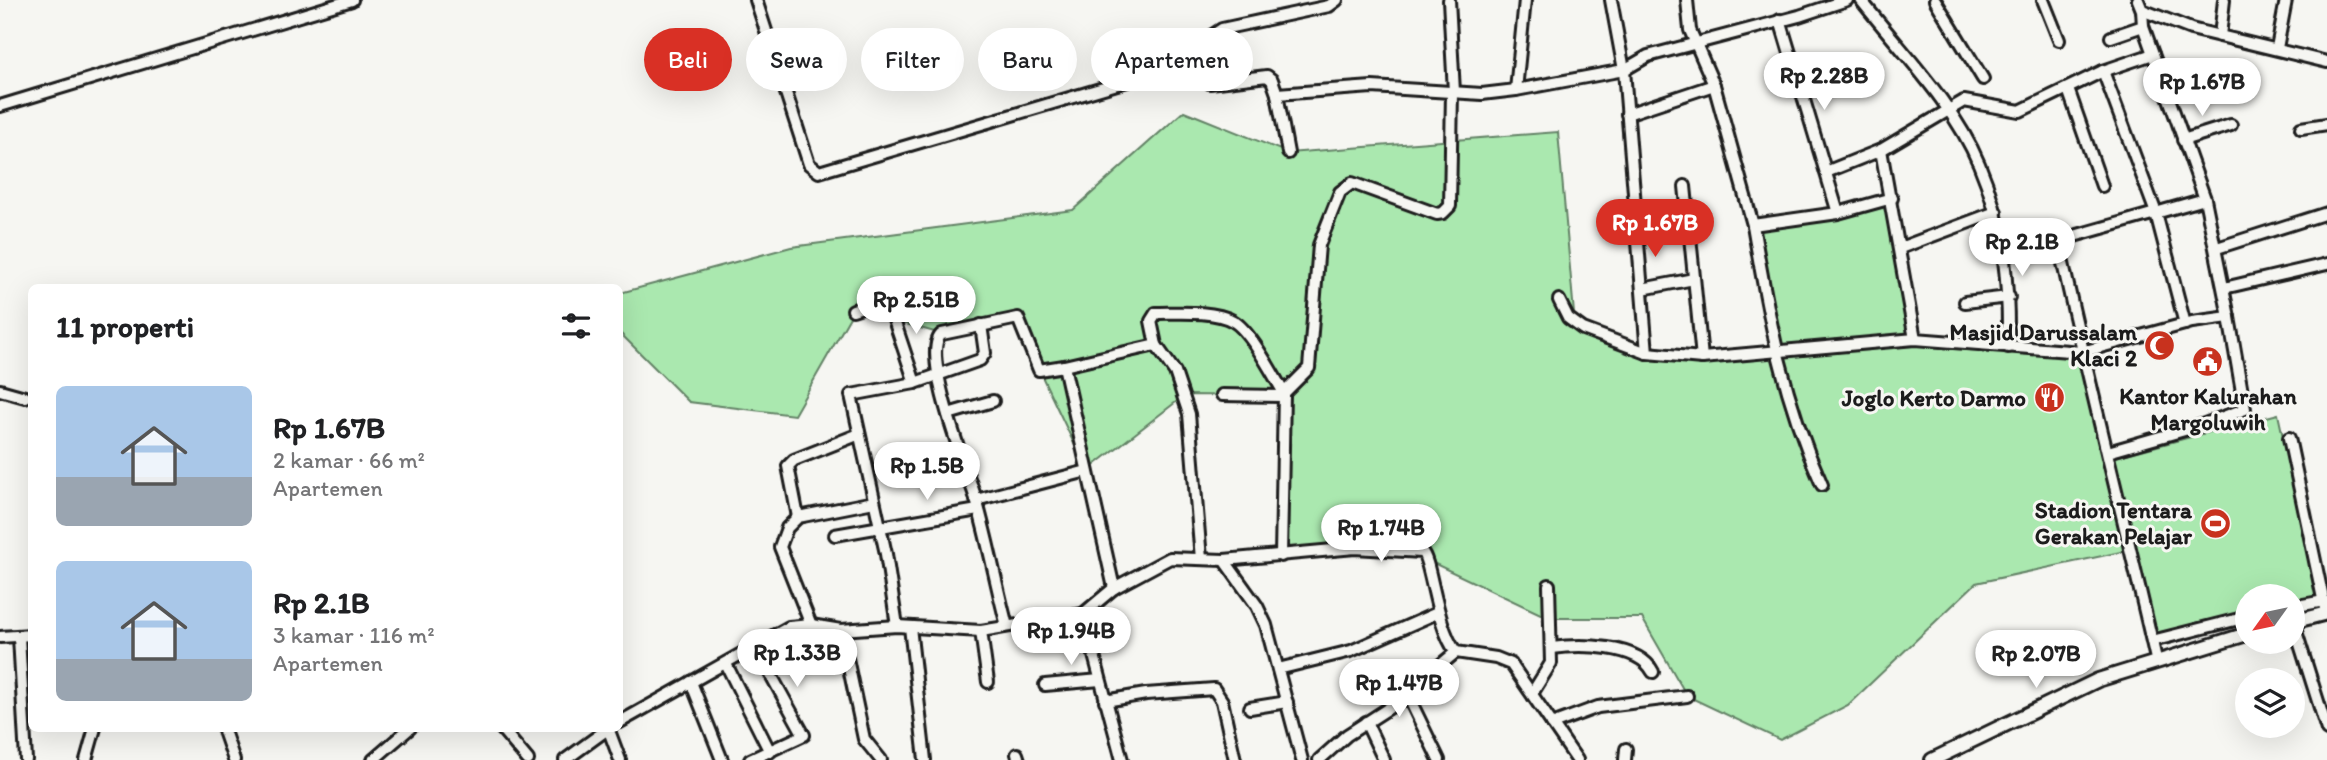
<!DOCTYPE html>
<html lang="id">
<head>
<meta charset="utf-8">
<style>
  :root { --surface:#fff; --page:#f2f2f2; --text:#202124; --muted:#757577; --accent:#d93025 }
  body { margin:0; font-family:Itim,sans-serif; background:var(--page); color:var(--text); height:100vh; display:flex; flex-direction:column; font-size:26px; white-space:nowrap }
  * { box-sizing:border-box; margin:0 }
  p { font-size:23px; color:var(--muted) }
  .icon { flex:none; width:38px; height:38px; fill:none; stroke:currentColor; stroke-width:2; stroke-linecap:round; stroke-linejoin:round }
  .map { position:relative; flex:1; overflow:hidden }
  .panel { position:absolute; left:28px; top:284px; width:595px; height:448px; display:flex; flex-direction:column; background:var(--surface); border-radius:10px; box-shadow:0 7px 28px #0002 }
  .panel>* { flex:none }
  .hud { position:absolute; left:644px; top:28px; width:665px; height:63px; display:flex; gap:14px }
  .needle { width:46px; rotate:237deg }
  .tools { position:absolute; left:2235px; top:584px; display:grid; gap:14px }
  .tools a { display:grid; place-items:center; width:70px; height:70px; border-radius:50%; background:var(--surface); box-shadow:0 7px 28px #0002; font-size:35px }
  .price { position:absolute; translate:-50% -60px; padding:0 16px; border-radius:24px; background:#fff; color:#222; font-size:23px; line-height:46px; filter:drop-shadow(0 2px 4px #0008) }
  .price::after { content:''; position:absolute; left:50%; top:42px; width:21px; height:16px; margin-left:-10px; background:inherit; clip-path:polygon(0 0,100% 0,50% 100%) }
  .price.active { background:var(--accent); color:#fff }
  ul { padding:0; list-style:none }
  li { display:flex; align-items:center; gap:21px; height:175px; padding:0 28px }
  li span { display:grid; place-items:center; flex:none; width:196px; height:140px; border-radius:10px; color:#555 }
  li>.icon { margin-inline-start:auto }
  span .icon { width:84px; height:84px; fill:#fffc; stroke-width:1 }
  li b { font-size:30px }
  h2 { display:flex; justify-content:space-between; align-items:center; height:84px; padding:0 28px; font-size:30px }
  .chip { padding:0 24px; border-radius:32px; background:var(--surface); box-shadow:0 7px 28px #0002; font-size:24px; line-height:63px }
  .chip.active { background:var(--accent); color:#fff }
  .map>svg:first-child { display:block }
  .green { fill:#aae8af; stroke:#638266; stroke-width:2 }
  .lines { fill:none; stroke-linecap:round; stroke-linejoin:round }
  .minor-casing { stroke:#1c1c1c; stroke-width:16 }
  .major-casing { stroke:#1c1c1c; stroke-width:18 }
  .minor { stroke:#f6f6f2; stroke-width:10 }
  .major { stroke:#f6f6f2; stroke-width:12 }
  .labels { text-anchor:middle; stroke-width:6; stroke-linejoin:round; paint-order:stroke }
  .poi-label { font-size:23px; font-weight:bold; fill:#1c1c1c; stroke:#f6f6f2; text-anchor:end }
</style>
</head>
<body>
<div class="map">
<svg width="2327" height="760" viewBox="0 0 2327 760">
  <rect width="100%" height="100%" fill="#f6f6f2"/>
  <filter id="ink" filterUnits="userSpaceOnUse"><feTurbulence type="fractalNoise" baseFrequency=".0143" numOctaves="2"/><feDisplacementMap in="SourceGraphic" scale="14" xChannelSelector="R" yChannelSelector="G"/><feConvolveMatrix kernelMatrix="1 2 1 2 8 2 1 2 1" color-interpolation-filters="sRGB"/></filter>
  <g filter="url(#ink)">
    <g class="green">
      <path d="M1184,111l104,42 270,-21 17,193 72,28 55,5 72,-7 -23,-129 141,-24 23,141 167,13 48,198 -154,33 -128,122 -68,35 -93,-44 -45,-78h-93l-143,-68 -125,6 3,-160 -99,-1 -98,76 -48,-101 -17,-48 -80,12 -88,-24 -60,105 -105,-13 -69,-69v-40l171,-46 282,-37z"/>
      <path d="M2278,414l41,188 -26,5 -1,-10h-45v20l-95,24 -37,-184z"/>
    </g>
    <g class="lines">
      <defs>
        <g id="minor">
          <path d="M756,0l53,164 10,8 376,-111 4,-17 23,-15 107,-23 8,-6"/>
          <path d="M1449,0l5,92"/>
          <path d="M1525,0l-9,90 108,-20 24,-14 151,-40 48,-16"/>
          <path d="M1611,0l13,70 23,283 55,5 213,-19 167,13 110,-30 37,-5 -24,-118 -62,-173 -1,-16"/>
          <path d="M1687,0l3,30 24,55 39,140 85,-12 54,-15"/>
          <path d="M1861,0c40,51 93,104 118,164 25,58 30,121 29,183"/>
          <path d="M1935,0l48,79"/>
          <path d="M2043,0l16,40"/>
          <path d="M2138,0l4,10 49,19 136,33"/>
          <path d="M1780,20l58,193"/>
          <path d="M2220,36l4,-36"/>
          <path d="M2111,37l32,-11"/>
          <path d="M2277,48l9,-48"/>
          <path d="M1195,61l15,22 57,-7 5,4 5,14 95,-7 110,7 34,-4"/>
          <path d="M2103,71l53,142 29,111"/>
          <path d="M2068,89l34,97"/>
          <path d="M1277,94l11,59"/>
          <path d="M0,106l352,-106"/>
          <path d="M1627,114l87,-29"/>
          <path d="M2301,128l26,-4"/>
          <path d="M2183,140l48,-15"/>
          <path d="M1881,150l34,189"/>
          <path d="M1826,172l55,-22 83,-49 56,10 83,-40 50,-17"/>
          <path d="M1685,186l17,172"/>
          <path d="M1753,225c16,94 30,173 69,260"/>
          <path d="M2058,240c30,141 66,279 98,419"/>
          <path d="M1900,248l96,-36"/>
          <path d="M2217,248l110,-35"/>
          <path d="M2003,256l202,-57"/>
          <path d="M2224,288l103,-24"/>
          <path d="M1642,289l52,-10"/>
          <path d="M887,299l28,84"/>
          <path d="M1559,300l9,18 15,11 64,24"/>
          <path d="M1965,302l44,-5"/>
          <path d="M853,310l34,-11 28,1"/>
          <path d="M1156,345l19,27 14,42 12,145"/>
          <path d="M1064,366l92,-21 -5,-24 5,-8c22,0 57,-3 77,8 17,9 40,54 51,72l25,-25 10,-123 21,-53 12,-9 85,31 6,-1 7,-7 2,-114"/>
          <path d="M0,390l25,7"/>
          <path d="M1222,395l62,1"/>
          <path d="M948,414l45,-13"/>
          <path d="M2289,438l37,175"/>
          <path d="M2108,452l94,-27 43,-16 -16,-92"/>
          <path d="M976,500l111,-29"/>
          <path d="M798,517l76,-15"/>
          <path d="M835,535l143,-25"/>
          <path d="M1281,556l3,-163"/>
          <path d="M1224,560l33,46 9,19 36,135"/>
          <path d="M2292,607l32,-6"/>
          <path d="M1083,614l31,-26 56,-30 54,2 131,-12 67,4c9,8 14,75 34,100l40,6 15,6 66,96"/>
          <path d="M2293,622l34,108"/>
          <path d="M811,625l-31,-78 7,-19 11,-11 -10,-51 6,-6 63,-25"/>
          <path d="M897,626l-11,-72 -35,-159 64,-12 65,-23 5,-7 -4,-28"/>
          <path d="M1007,626c-11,-42 -19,-85 -31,-127 -8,-26 -57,-149 -34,-165l76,-16 21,52 25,-4 50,222"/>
          <path d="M910,627l15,133"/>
          <path d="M841,630l23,109 17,21"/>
          <path d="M981,631l7,51"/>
          <path d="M0,637l32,-2"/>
          <path d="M19,637l7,123"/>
          <path d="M2152,641l95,-24"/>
          <path d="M1552,648c27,-4 87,-4 101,24"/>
          <path d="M726,664l44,88"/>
          <path d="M1278,669l73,-18 86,-38"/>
          <path d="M691,682l31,78"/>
          <path d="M1045,685l55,-5"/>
          <path d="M1533,692l18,-29 -2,-78"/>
          <path d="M1407,694l32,66"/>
          <path d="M1105,701l41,-7 68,-5 8,12 13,59"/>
          <path d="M1250,708l37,-6"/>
          <path d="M620,722l169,-95 22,-2 30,5 56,-4 84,5 102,-17 39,146"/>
          <path d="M1366,722l18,38"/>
          <path d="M1552,724l46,-17 89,-11"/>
          <path d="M223,728l11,32"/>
          <path d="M501,728l27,32"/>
          <path d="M608,728l12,32"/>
          <path d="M1017,754l2,6"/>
          <path d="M86,760l9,-32"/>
          <path d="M373,760l37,-32"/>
          <path d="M565,760l44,-32"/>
          <path d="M750,760l54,-25 -49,-89"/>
          <path d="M1319,760l28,-25 42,-27 67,-56"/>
          <path d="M1625,760l1,-11"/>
        </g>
        <g id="major">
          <path d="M2292,622l35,-9"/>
          <path d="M1932,760l166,-80 149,-46"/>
        </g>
      </defs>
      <use href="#minor" class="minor-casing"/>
      <use href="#major" class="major-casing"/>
      <use href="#minor" class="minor"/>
      <use href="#major" class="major"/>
    </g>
  </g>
  <defs>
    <symbol id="mosque-disc" viewBox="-11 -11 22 22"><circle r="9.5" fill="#c8321e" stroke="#f6f6f2"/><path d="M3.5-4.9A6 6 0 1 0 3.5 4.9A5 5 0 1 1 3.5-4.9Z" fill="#fff"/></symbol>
    <symbol id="civic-disc" viewBox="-11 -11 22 22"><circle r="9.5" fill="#c8321e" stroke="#f6f6f2"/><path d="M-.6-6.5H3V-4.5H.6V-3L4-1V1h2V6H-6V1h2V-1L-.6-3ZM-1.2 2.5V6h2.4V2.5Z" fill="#fff"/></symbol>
    <symbol id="restaurant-disc" viewBox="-11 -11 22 22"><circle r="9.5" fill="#c8321e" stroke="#f6f6f2"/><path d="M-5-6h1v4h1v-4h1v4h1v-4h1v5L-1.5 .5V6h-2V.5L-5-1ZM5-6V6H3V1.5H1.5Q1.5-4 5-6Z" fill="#fff"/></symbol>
    <symbol id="stadium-disc" viewBox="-11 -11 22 22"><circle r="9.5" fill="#c8321e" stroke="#f6f6f2"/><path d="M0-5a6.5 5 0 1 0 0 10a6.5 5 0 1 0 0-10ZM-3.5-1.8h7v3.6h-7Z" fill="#fff"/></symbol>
  </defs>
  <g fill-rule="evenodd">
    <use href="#mosque-disc" x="2142" y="328" width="35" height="35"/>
    <use href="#civic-disc" x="2190" y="344" width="35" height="35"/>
    <use href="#restaurant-disc" x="2032" y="380" width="35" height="35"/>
    <use href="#stadium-disc" x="2198" y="506" width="35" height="35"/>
  </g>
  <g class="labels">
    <g class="poi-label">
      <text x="2137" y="340">Masjid Darussalam<tspan x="2137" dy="26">Klaci 2</tspan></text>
      <text x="2208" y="404" text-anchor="middle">Kantor Kalurahan<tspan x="2208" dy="26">Margoluwih</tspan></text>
      <text x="2026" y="406">Joglo Kerto Darmo</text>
      <text x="2192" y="518">Stadion Tentara<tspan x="2192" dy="26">Gerakan Pelajar</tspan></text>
    </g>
  </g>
</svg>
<div class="tools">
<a><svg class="needle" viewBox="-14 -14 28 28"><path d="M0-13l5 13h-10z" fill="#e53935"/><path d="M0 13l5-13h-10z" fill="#757577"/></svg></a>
<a><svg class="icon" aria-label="layers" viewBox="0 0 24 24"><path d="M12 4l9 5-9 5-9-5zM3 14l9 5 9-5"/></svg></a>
</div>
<b class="price" style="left:1824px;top:112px">Rp 2.28B</b>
<b class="price" style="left:2202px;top:118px">Rp 1.67B</b>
<b class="price active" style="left:1655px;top:259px">Rp 1.67B</b>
<b class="price" style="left:2022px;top:278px">Rp 2.1B</b>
<b class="price" style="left:916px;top:336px">Rp 2.51B</b>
<b class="price" style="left:927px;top:502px">Rp 1.5B</b>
<b class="price" style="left:1381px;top:564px">Rp 1.74B</b>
<b class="price" style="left:1071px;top:667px">Rp 1.94B</b>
<b class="price" style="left:797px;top:689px">Rp 1.33B</b>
<b class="price" style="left:2036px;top:690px">Rp 2.07B</b>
<b class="price" style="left:1399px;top:719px">Rp 1.47B</b>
<div class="hud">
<a class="chip active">Beli</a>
<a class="chip">Sewa</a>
<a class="chip">Filter</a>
<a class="chip">Baru</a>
<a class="chip">Apartemen</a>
</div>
<section class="panel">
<h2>11 properti<svg class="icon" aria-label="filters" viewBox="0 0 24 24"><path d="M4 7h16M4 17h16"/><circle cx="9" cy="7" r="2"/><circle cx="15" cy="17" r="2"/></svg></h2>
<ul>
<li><span style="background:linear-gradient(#a9c7e8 65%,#9aa5b1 0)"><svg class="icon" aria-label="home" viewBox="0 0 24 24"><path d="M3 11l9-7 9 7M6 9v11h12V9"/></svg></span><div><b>Rp 1.67B</b><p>2 kamar · 66 m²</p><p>Apartemen</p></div></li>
<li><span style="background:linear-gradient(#a9c7e8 70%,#9aa5b1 0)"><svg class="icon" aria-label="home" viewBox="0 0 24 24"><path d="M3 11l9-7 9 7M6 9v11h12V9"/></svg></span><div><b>Rp 2.1B</b><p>3 kamar · 116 m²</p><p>Apartemen</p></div></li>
</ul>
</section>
</div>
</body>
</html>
